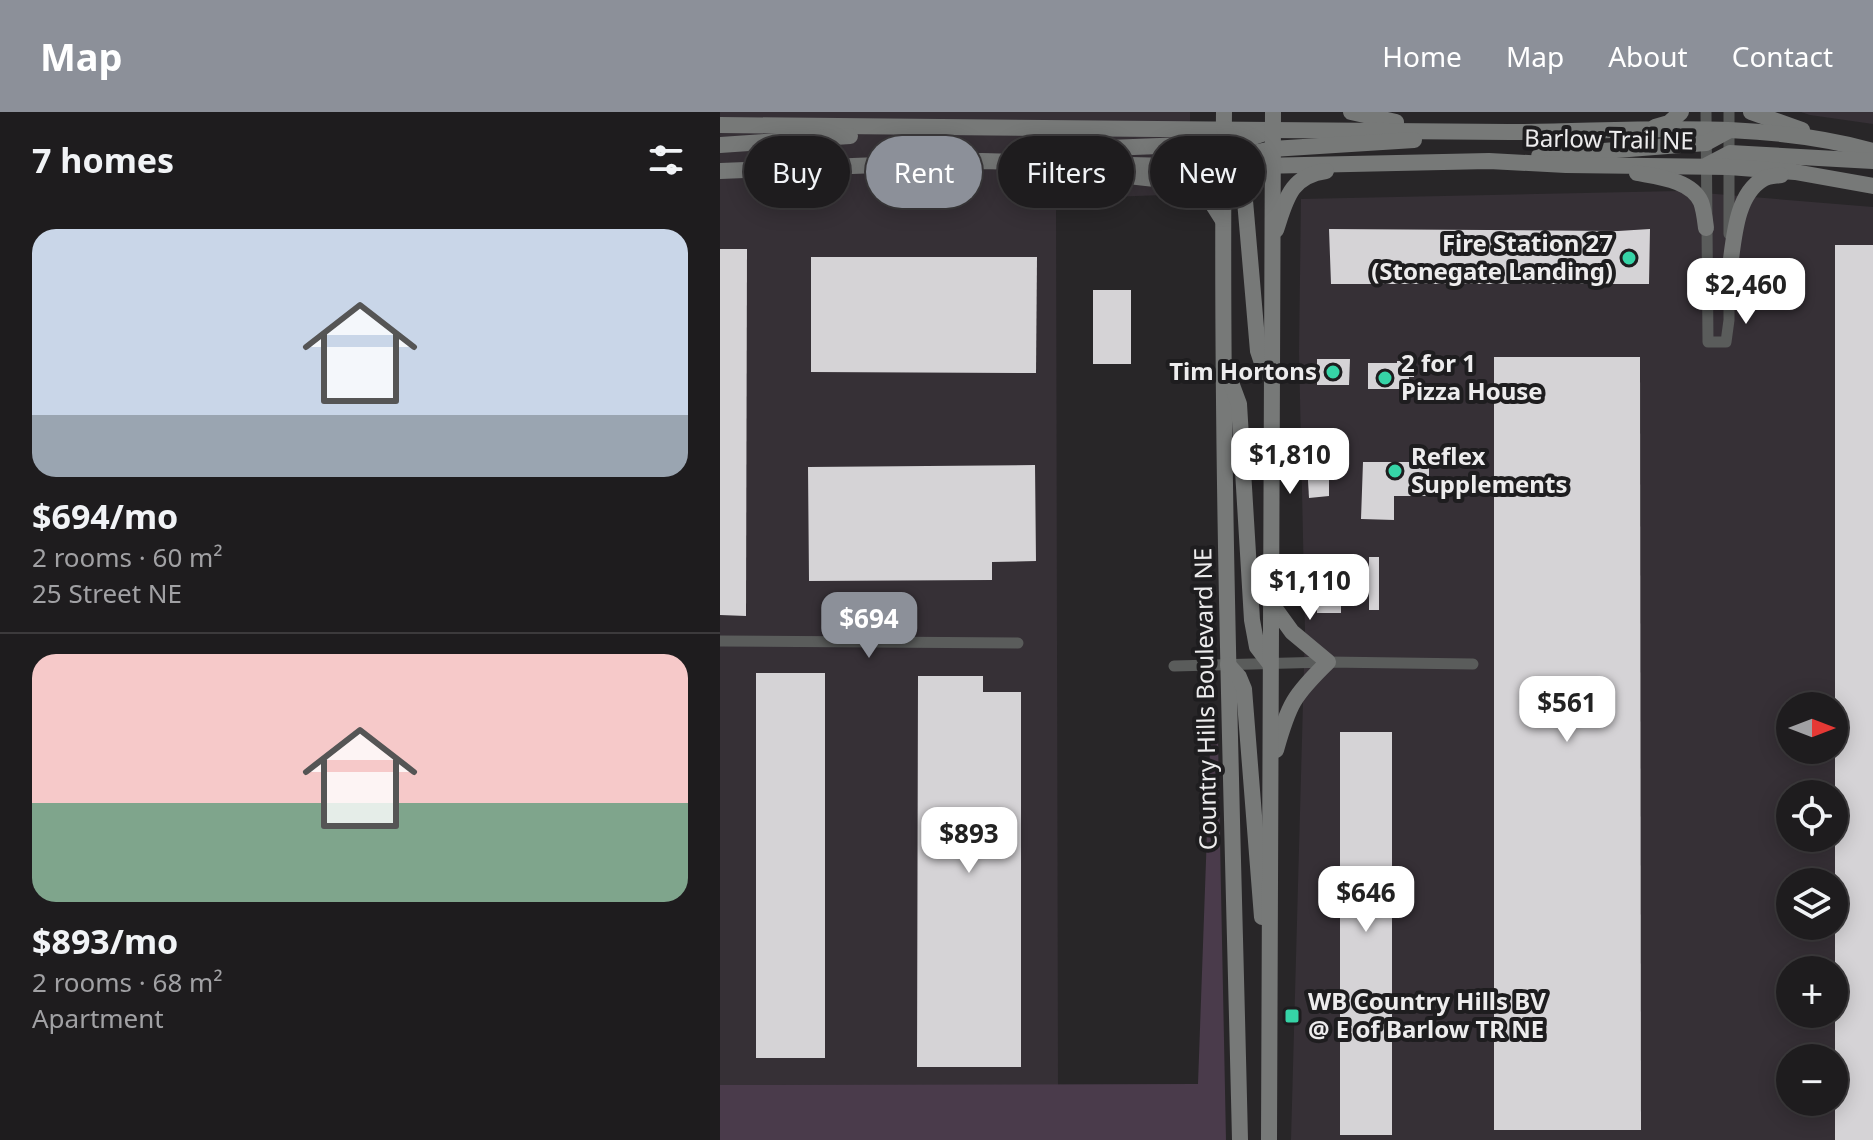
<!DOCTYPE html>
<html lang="en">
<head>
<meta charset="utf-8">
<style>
  :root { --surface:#1e1c1e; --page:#262527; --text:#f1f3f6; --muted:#a1a1a4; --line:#3c3a3c; --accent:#8c9099 }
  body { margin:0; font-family:"Noto Sans",sans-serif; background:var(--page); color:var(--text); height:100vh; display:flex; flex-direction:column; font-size:30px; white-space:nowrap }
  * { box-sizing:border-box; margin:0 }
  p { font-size:26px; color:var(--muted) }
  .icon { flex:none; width:44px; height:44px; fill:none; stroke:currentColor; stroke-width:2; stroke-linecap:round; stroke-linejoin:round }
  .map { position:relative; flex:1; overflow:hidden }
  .sheet { display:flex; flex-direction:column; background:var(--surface); width:720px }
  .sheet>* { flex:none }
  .banner { position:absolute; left:24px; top:24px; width:760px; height:72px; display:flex; gap:16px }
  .needle { width:52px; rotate:90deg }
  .controls { position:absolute; left:1056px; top:580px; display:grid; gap:16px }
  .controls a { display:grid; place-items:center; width:72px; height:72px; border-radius:50%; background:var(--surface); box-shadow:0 4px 20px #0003,0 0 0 2px var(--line); font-size:40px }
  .price { position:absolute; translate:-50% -68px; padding:0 18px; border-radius:16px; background:#fff; color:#222; font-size:26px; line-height:52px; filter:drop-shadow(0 2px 4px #0008) }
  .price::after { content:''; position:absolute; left:50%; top:48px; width:24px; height:18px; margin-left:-12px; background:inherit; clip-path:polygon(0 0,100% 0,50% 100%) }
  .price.active { background:var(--accent); color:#fff }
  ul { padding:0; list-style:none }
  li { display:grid; align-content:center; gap:16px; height:424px; padding:0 32px }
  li+li { border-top:2px solid var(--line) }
  li span { display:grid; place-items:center; height:248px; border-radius:24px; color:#555 }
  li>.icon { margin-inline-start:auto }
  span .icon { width:144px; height:144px; fill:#fffc; stroke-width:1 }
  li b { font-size:34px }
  h2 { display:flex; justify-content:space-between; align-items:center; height:96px; padding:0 32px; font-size:34px }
  .tag { padding:0 28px; border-radius:36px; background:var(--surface); box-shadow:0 4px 20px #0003,0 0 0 2px var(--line); font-size:28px; line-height:72px }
  .tag.active { background:var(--accent); color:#fff }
  header { display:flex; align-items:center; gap:48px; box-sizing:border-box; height:112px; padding:0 40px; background:var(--accent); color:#fff }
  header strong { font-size:38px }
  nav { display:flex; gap:44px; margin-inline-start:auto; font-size:28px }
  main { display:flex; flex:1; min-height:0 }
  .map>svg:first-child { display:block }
  .built { fill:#363036; fill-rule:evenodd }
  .green { fill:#4a3b4b }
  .building { fill:#d5d3d6 }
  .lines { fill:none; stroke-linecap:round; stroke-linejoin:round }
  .street { stroke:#5a5c5b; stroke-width:11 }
  .secondary { stroke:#777978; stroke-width:16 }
  .poi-dot { fill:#36d4a7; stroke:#1e1d1f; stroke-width:3 }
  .labels { text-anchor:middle; stroke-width:8; stroke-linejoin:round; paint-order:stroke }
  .street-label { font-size:24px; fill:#edeced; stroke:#1e1d1f }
  .poi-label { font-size:24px; font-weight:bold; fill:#edeced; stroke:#1e1d1f; text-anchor:start }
</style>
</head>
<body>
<header>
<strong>Map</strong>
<nav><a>Home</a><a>Map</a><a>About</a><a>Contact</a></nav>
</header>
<main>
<section class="sheet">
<h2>7 homes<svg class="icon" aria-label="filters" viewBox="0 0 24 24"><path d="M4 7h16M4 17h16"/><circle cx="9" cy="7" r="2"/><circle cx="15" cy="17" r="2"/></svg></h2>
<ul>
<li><span style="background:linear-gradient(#c9d6e8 75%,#9aa5b1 0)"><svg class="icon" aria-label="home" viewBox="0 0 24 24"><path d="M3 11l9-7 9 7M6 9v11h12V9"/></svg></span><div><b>$694/mo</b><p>2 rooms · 60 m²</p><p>25 Street NE</p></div></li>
<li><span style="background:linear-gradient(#f6c9c9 60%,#7fa58c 0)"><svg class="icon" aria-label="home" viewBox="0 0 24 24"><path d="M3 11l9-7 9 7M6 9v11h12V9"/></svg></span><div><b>$893/mo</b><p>2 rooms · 68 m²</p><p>Apartment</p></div></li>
</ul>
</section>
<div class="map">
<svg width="1153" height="1028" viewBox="0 0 1153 1028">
  <rect width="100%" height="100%" fill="#282628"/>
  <g class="built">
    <path d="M0,0h470v82l-134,5 2,886 -338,55z"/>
    <path d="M1081,0h72v12l-63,-9z"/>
    <path d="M959,79l194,16v933h-582l14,-510 -6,-278 2,-153zM1070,594h44v44h-44zM1070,682h44v44h-44zM1070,770h44v44h-44zM1070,858h44v44h-44zM1070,946h44v44h-44z"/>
  </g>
  <path class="green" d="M491,609l7,19 8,400h-506v-55l478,-1z"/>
  <g class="building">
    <path d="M609,117l289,2 32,-2 -1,55h-318z"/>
    <rect x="1115" y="133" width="38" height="895"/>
    <path d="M0,137h27l-1,367 -26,-1z"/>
    <path d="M91,145h226l-1,116 -225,-1z"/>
    <rect x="373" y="178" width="38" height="74"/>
    <path d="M774,245h146l1,773h-147z"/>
    <path d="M597,247h33l-1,26h-32z"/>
    <path d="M677,249h12v5h5v11h-5v12h-41v-26h29z"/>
    <path d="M609,350v34l-20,2 -2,-35z"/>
    <path d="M643,350h66v34h-35v24l-33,-1z"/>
    <path d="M315,353l1,96 -44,1v18l-183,1 -1,-114z"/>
    <rect x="649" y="445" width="10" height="53"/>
    <path d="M598,462l23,1v38h-24z"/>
    <rect x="36" y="561" width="69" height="385"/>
    <path d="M198,564h65v16h38v375h-104z"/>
    <rect x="620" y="620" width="52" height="403"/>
  </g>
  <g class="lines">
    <g class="street">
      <path d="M986,0l2,230h18l3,-22v-53"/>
      <path d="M1009,122v-122"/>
      <path d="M0,529l298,2"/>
      <path d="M454,554l154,-4 145,2"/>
    </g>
    <g class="secondary">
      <path d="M504,0c-4,343 8,685 16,1028"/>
      <path d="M631,0l45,10"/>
      <path d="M1031,0l51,18"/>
      <path d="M0,13l788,7c120,0 247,-14 365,19"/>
      <path d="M935,15l14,-4 12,-11"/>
      <path d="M504,16l12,15 6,23 16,185 7,21"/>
      <path d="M0,33l130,-9"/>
      <path d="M819,44l167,-13 22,-12"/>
      <path d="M355,46l33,-10 128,-5 32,-11"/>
      <path d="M392,52l16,12 45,5 26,8 11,11 12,19"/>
      <path d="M505,53l14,-9 33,-7 142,-9"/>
      <path d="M987,53l23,-12 143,8"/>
      <path d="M0,59l262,-10 226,6 281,-6 77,4 163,2 66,5 78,14"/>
      <path d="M917,61c21,4 54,7 64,29 3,8 4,18 5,26"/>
      <path d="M556,118c10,-30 14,-54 50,-59"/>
      <path d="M1009,161c5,-29 5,-77 34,-94 5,-3 12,-3 18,-4"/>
      <path d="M509,265l10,27 13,216 5,27 13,17"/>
      <path d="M551,491l21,29 36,30c-35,34 -39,42 -52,88"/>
      <path d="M508,553l11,12 5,12 18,228"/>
      <path d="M549,1028l4,-1028"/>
    </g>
  </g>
  <g class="poi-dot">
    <circle cx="909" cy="146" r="8"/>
    <circle cx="613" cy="260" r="8"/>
    <circle cx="665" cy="266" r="8"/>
    <circle cx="675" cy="359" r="8"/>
    <rect x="564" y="896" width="16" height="16" rx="4"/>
  </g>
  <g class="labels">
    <g class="street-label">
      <text transform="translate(889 28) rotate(1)" y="8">Barlow Trail NE</text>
      <text transform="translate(486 587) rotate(-91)" y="8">Country Hills Boulevard NE</text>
    </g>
    <g class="poi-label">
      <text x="893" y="140" text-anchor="end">Fire Station 27<tspan x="893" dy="28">(Stonegate Landing)</tspan></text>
      <text x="681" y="260">2 for 1<tspan x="681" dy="28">Pizza House</tspan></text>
      <text x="597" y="268" text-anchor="end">Tim Hortons</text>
      <text x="691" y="353">Reflex<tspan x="691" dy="28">Supplements</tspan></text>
      <text x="588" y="898">WB Country Hills BV<tspan x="588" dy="28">@ E of Barlow TR NE</tspan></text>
    </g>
  </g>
</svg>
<div class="controls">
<a><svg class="needle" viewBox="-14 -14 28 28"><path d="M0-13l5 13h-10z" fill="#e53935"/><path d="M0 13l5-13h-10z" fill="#a1a1a4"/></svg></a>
<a><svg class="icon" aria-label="locate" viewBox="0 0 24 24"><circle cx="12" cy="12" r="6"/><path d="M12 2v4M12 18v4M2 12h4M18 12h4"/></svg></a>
<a><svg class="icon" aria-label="layers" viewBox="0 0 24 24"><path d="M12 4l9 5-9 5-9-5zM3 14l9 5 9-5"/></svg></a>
<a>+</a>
<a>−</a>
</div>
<b class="price" style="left:1026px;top:214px">$2,460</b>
<b class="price" style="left:570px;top:384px">$1,810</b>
<b class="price" style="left:590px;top:510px">$1,110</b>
<b class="price active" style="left:149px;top:548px">$694</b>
<b class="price" style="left:847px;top:632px">$561</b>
<b class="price" style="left:249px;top:763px">$893</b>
<b class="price" style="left:646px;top:822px">$646</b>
<div class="banner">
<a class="tag">Buy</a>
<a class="tag active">Rent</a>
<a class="tag">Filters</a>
<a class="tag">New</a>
</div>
</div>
</main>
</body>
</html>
